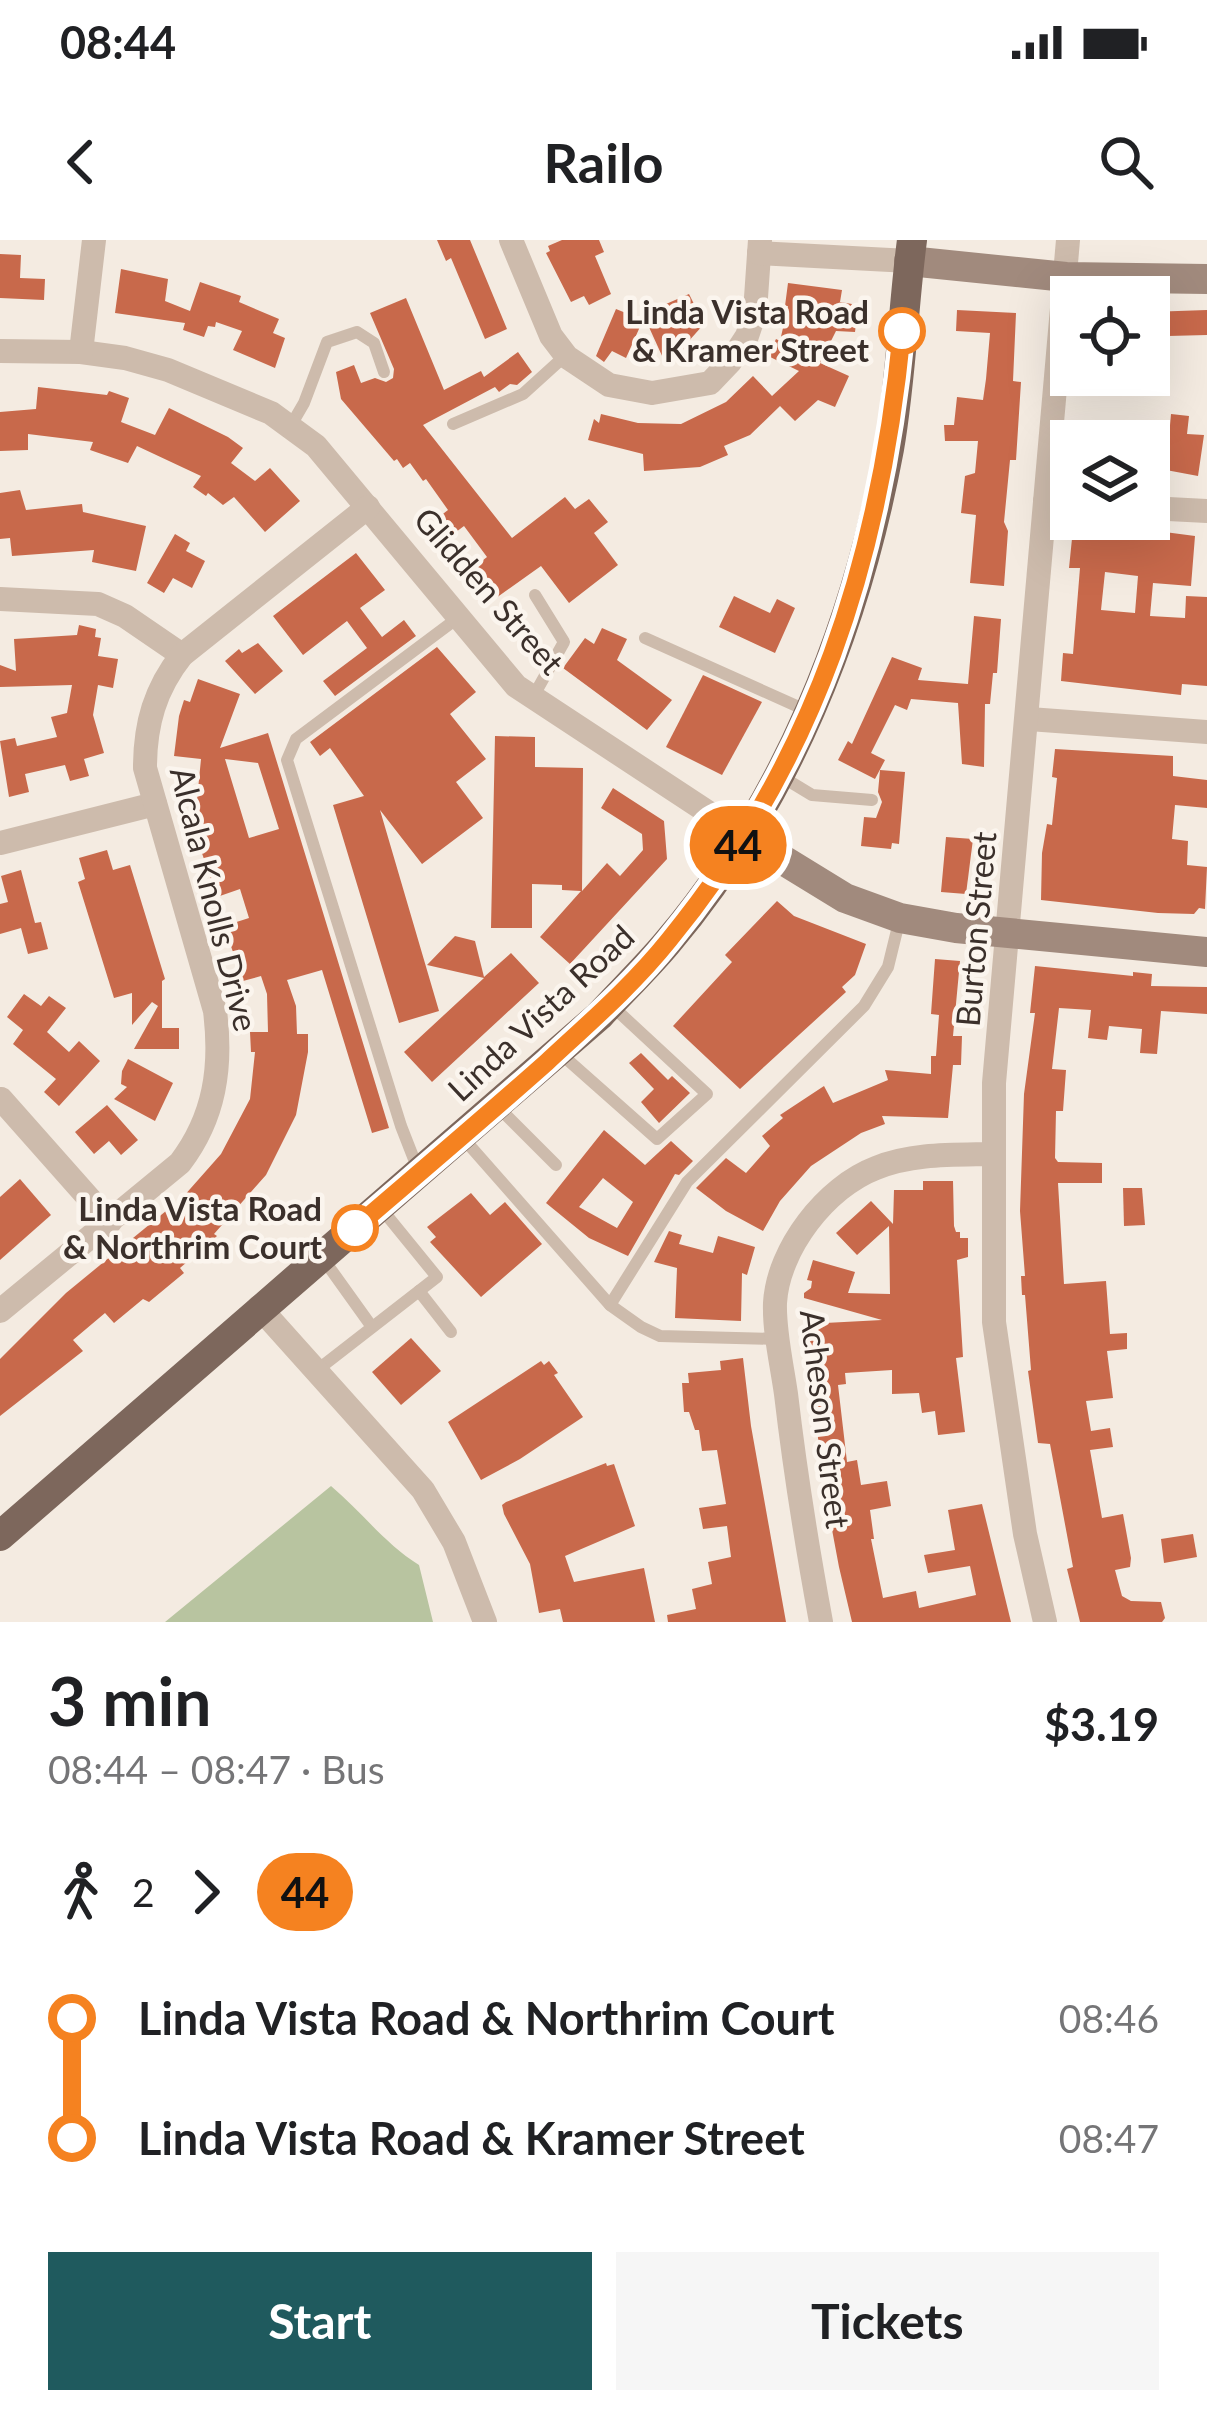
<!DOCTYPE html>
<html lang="en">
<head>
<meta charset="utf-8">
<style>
  body { margin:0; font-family:Lato,sans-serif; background:#f6f6f6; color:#202124; height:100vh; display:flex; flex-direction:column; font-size:45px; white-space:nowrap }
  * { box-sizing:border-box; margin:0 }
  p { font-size:39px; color:#757577 }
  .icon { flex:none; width:66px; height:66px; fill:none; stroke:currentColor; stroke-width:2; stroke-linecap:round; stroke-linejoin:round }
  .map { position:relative; height:1382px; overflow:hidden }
  .details { display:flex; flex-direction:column; background:#fff; flex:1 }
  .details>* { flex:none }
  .badge { padding:0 24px; border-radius:39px; font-size:42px; line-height:78px }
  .buttons { position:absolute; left:1050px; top:36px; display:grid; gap:24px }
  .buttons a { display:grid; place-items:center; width:120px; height:120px; border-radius:0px; background:#fff; box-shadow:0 12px 48px #0002; font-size:60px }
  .map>.badge { position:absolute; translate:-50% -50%; box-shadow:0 0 0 6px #fff }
  .legs { display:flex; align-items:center; gap:18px; height:132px; padding:0 48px; font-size:39px }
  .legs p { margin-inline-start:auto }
  .headline { display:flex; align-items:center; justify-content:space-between; height:204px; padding:0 48px }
  h1 { font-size:66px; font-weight:700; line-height:90px }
  .action { display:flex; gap:24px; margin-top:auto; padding:24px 48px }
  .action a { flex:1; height:138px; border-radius:0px; background:#1f5a5e; color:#fff; font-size:48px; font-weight:700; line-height:138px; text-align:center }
  .action a+a { background:#f6f6f6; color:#202124 }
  ul { padding:0 48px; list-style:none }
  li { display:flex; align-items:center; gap:42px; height:120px; font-size:45px }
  li i { display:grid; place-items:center; width:18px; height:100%; margin:0 15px; background:currentColor }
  li i::after { content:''; width:30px; height:30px; margin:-15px; border:9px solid; border-radius:50%; background:#fff }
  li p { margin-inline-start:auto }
  li:first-child i { background:linear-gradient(#0000 50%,currentColor 0) }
  li:last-child i { background:linear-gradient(currentColor 50%,#0000 0) }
  .status { display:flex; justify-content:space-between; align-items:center; height:84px; padding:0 60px; background:#fff; direction:ltr }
  .status svg { height:33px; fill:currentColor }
  header { display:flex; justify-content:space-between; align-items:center; height:156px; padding:0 48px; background:#fff; font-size:54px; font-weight:700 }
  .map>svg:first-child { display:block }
  .green { fill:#b8c4a0 }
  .building { fill:#c8694b; fill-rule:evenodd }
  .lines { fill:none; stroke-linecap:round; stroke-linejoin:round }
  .lane { stroke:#cdbbac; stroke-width:12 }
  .street { stroke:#cdbbac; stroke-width:24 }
  .secondary { stroke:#a18a7d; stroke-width:30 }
  .primary { stroke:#7d675c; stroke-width:30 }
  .line-1-casing { stroke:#fff; stroke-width:27 }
  .line-1 { stroke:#f58220; stroke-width:18 }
  .stop-1-dot { fill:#fff; stroke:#f58220; stroke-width:6 }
  .labels { text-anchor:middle; stroke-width:9; stroke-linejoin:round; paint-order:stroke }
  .stop-label { font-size:33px; font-weight:bold; fill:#3b302b; stroke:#fbf5ee; text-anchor:end }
  .street-label { font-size:33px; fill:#3b302b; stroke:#fbf5ee }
</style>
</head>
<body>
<div class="status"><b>08:44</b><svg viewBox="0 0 49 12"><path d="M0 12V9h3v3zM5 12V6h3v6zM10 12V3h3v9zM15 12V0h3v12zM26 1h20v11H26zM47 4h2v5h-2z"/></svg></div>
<header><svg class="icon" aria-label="back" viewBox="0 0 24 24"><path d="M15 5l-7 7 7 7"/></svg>Railo<svg class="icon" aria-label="search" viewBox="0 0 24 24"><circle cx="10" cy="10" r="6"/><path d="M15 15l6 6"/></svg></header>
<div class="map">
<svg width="1207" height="1382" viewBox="0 0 1207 1382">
  <rect width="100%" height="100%" fill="#f4ebe1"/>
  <path class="green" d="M 331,1246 C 362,1272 385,1304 419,1325 L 433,1382 L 165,1382 Z"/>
  <g class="building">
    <polygon points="437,0 470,0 507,89 485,99 451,18 446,21"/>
    <polygon points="562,0 599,0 604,12 595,16 611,54 589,65 584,56 571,62 546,13 550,11 548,6"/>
    <polygon points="0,14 21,15 20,38 45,39 44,60 0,58"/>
    <polygon points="121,29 168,39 165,61 190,71 200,42 241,56 239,62 279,79 273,93 285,98 275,128 233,110 242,91 216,82 215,87 208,86 204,97 183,90 185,83 115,73"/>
    <polygon points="788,43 842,50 840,62 852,64 850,75 857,76 855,92 836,91 820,123 849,136 835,167 818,160 795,181 780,166 750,195 724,206 728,215 700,227 644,231 643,214 588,200 594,179 599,183 601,174 638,183 681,184 726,162 753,136 772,156 799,131 768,116 776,99 780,101 788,66 785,66"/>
    <polygon points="689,54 704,84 687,103 688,106 663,118 643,74"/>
    <polygon points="406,58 444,150 481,131 484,137 518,112 532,132 517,145 510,144 499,152 495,147 423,185 512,298 565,257 575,269 589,259 608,282 594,293 618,325 569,363 541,326 496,358 473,328 487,317 464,286 448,298 435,280 448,270 426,239 423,241 410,223 403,228 397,219 394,221 341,159 336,132 354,125 361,143 375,138 386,142 393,138 394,129 370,73"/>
    <polygon points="616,69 643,80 626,118 612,111 604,122 596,116"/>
    <polygon points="957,70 1016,73 1013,141 1021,142 1016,220 1010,220 1004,282 1008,291 1004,346 970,343 976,275 961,273 965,236 975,233 978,201 945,201 944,185 954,185 957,157 983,160 986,139 990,93 956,91"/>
    <polygon points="1207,70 1207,95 1168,96 1168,117 1149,117 1149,72"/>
    <polygon points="38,147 107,155 109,151 129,158 121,182 155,195 169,168 228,197 243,208 231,223 255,241 270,228 300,261 265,292 234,257 223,265 208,253 206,256 193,247 201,236 137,206 128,223 90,210 93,202 28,194 28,210 0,211 0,172 36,169"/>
    <polygon points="1171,174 1189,176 1187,194 1204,195 1198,236 1166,230"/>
    <polygon points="20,250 26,270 82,264 83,272 146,286 136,331 92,322 94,310 12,316 10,298 0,299 0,253"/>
    <path d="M 1119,286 L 1195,296 L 1191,346 L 1153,343 L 1150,376 L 1185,378 L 1186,356 L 1207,357 L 1207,446 L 1182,444 L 1181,455 L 1061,441 L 1063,413 L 1073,414 L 1080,328 L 1069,328 L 1073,289 L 1118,293 ZM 1105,332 L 1138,336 L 1135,373 L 1101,370 Z"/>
    <polygon points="175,294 190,303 186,311 205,321 192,348 173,338 164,353 147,343"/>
    <polygon points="356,313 385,350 360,368 382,397 404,380 416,396 335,456 323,441 367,408 347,381 303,415 273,376"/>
    <polygon points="734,356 770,373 777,359 795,368 775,413 719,387"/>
    <polygon points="974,376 1001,379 997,433 993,433 990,464 985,464 984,527 962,524 958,463 911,459 907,470 895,465 871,513 885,520 875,539 838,520 848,501 852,504 892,417 922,428 918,440 968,444"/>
    <polygon points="79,385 96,389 95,397 101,398 98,416 118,419 113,448 98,445 93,475 104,513 84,519 89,536 70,541 65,525 25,534 29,552 9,557 0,501 15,498 17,506 57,497 51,477 67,473 72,445 0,447 0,425 16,431 14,399 77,395"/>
    <polygon points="602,388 627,399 617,420 672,460 647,490 563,428 585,398 594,404"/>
    <polygon points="258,403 283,431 255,454 225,421 239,409 242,413"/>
    <polygon points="437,407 476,452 450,474 486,519 456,542 483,578 422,624 380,570 439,771 399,783 333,565 364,556 330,508 320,516 310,502"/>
    <polygon points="703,435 762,462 722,535 666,507"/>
    <path d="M 198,439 L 240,454 L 220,508 L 268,493 L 389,888 L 372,893 L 322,730 L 287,740 L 296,766 L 297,794 L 308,794 L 308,812 L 296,875 L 266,935 L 214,994 L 217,996 L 180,1028 L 184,1033 L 149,1062 L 143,1059 L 114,1083 L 105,1073 L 73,1100 L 83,1111 L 0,1176 L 0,1119 L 66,1053 L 183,957 L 221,914 L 250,859 L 255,812 L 251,812 L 250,792 L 268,792 L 267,754 L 261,736 L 243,741 L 224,686 L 249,678 L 240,649 L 217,657 L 193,587 L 189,563 L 197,560 L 201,519 L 174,516 L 179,476 L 184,460 L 190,462 ZM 225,519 L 258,523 L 279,589 L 249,598 Z"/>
    <polygon points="495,496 535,497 535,527 583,528 582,651 607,623 620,636 643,610 642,594 601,568 613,548 664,581 667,619 570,724 540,697 581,651 562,650 562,645 532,644 532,688 491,688"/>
    <polygon points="1055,509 1173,516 1173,536 1207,540 1207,568 1175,565 1172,599 1188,601 1187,625 1207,627 1205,669 1199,668 1194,674 1158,673 1041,660 1042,613 1047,584 1052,585 1057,538 1052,537"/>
    <polygon points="880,530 905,532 899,604 892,603 891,609 861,606 864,577 876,578 882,562 878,552"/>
    <polygon points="946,597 973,599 966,654 941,652"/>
    <polygon points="107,610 113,630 130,625 165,739 162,741 162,788 179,788 179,809 134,809 158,766 152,762 132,785 132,753 114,758 78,642 85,639 79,618"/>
    <polygon points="21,630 35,683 41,682 48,709 28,714 21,688 0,694 0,664 8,662 1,636"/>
    <polygon points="777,661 794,676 866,704 855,735 842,747 846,752 740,849 673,786 732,722 725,715"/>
    <polygon points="455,696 475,701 484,737 511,713 539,743 432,842 404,812 484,738 427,725"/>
    <polygon points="935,719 960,721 953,796 962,796 961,825 953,825 948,878 882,876 885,884 861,893 811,926 780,961 763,991 726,971 696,948 726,918 746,933 770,906 762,896 783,878 780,875 824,846 833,863 888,840 885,830 931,834 931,816 936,816 939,775 931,774"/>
    <polygon points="1035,726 1133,736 1133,732 1152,734 1151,746 1207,747 1207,774 1161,771 1157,814 1140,813 1142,789 1109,786 1107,800 1088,798 1091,770 1059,768 1052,829 1066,830 1063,871 1056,871 1055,918 1058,922 1102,923 1102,943 1058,943 1064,1044 1106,1041 1110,1094 1127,1093 1127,1109 1107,1111 1113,1158 1086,1161 1091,1191 1110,1188 1113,1207 1090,1210 1102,1278 1123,1274 1131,1318 1130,1327 1115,1330 1122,1356 1131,1361 1161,1362 1165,1378 1162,1382 1080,1382 1067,1329 1073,1327 1050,1204 1038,1203 1028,1131 1031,1130 1025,1055 1022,1055 1021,1036 1025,1036 1020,971 1024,854 1035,773 1030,773"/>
    <polygon points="24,754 41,766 49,756 66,768 47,792 69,812 79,801 100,821 59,866 44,852 56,839 13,804 23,790 7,777"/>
    <polygon points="641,813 668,840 672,836 690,853 659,883 641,862 654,849 629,823"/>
    <polygon points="128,819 173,843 155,881 114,859 127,847 121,844 122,831"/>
    <polygon points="107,865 138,900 121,915 109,901 94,914 75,892"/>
    <path d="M 604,890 L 645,925 L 671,901 L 693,921 L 679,935 L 675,934 L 628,1016 L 589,998 L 546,963 ZM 603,938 L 633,962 L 617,988 L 579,967 Z"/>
    <polygon points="20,939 51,975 0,1020 0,957"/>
    <polygon points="923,941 953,941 954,986 956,992 960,992 960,998 968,998 968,1017 957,1020 963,1117 956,1118 965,1192 938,1195 935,1171 922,1173 919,1153 892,1154 892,1130 845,1133 846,1144 838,1145 847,1222 857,1220 861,1245 887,1241 891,1266 870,1270 874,1299 871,1299 883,1358 916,1351 919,1368 976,1355 970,1326 928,1333 924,1315 955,1310 948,1270 982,1264 1011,1382 852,1382 839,1327 822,1236 806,1084 882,1080 804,1058 804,1053 811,1048 812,1041 807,1040 813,1020 855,1032 848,1053 890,1054 889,986 857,1015 836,993 871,961 893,984 894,950 923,950"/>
    <polygon points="1123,948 1142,948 1145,985 1124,986"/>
    <polygon points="471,953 490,975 505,962 542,1004 481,1057 430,1002 436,997 427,987"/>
    <polygon points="669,991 682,995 679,1004 713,1013 718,996 755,1007 747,1035 742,1033 741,1081 675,1078 677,1028 654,1022"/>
    <polygon points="411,1098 441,1131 401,1165 372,1132"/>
    <polygon points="743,1118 751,1186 786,1382 668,1382 667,1375 696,1369 692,1349 712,1344 708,1322 731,1317 727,1286 703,1289 699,1268 726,1264 717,1210 702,1211 699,1190 695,1190 689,1172 684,1172 682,1143 689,1143 688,1133 721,1130 720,1121"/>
    <polygon points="541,1121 544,1125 549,1121 558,1133 554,1135 583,1177 520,1219 481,1240 448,1182"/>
    <polygon points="606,1223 607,1226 614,1224 635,1286 565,1316 574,1342 644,1328 655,1382 563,1382 560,1369 539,1373 530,1324 504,1274 502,1265 506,1262"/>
    <polygon points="1193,1294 1197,1317 1164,1323 1161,1299"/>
  </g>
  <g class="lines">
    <g class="lane">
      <polyline points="453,184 523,154 566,115"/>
      <polyline points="290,187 304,163 327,102 357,92 374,103 384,132"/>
      <polyline points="645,398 810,472"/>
      <polyline points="533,457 564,402 535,355"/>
      <polyline points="779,535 812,555 872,560"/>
      <polyline points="561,814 657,899 707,854 611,765"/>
      <polyline points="498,867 556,925"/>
      <polyline points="463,898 610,1065 641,1087 660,1096 778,1099"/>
      <polyline points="419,932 401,886 287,520 296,499 459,377"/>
      <polyline points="324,1020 372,1087"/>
      <polyline points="419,1051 451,1092"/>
      <polyline points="610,1065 687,942 864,766 888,727 900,678"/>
      <polyline points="316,1131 437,1037 380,967"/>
    </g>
    <g class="street">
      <polyline points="511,0 551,96 567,117 609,145 652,153 710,143 730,122 747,96 755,72 760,0"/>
      <polyline points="759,13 909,21"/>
      <polyline points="0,111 81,112 125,118 168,130 271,173 316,206 516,446 744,596"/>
      <polyline points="81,112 94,0"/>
      <polyline points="1045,261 1071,262"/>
      <polyline points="1149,268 1207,271"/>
      <polyline points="0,359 98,364 125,376 182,415"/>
      <polyline points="1029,479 1207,492"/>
      <polyline points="0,603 155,564"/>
      <polyline points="1,859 110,982"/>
      <polyline points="259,1067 423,1250 454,1302 485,1382"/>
      <path d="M 0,1071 L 180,923 C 215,877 222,827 215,771 L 145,528 C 145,484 155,449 182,415 L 368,267"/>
      <path d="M 821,1382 C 807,1306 795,1231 786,1154 C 782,1125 774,1092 775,1063 C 778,1009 826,947 876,928 C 913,913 954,915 994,914"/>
      <polyline points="1045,1382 1025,1294 994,1082 994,843 1068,0"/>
    </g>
    <g class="secondary">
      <polyline points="909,21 1066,37 1207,39"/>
      <polyline points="744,596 845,658 900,678 956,688 1207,712"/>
    </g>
    <path class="primary" d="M 0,1296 L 599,776 C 621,752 646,728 667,703 C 786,563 856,387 889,209 C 901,140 903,69 912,0"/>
  </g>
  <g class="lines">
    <defs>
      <path id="line-1" d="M 355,988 C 419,933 484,878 547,822 C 589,783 633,745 669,700 C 816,521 880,319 902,91"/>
    </defs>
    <use href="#line-1" class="line-1-casing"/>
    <use href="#line-1" class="line-1"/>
  </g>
  <g class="stop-1-dot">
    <circle cx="902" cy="91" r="21"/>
    <circle cx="355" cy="988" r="21"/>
  </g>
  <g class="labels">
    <g class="stop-label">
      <text x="869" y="84">Linda Vista Road<tspan x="869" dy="38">&amp; Kramer Street</tspan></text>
      <text x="322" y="981">Linda Vista Road<tspan x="322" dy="38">&amp; Northrim Court</tspan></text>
    </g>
    <g class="street-label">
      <text transform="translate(489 351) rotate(49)" y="12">Glidden Street</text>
      <text transform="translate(214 659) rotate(76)" y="12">Alcala Knolls Drive</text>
      <text transform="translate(976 689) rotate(-85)" y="12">Burton Street</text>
      <text transform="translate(541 773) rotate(-43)" y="12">Linda Vista Road</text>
      <text transform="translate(825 1179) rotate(83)" y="12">Acheson Street</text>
    </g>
  </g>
</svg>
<div class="buttons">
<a><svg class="icon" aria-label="locate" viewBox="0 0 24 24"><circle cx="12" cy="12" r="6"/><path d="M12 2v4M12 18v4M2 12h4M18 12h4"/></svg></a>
<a><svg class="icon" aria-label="layers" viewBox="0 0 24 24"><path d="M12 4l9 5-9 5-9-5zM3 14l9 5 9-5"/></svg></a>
</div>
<b class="badge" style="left:738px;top:605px;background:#f58220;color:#111">44</b>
</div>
<section class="details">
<div class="headline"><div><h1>3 min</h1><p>08:44 – 08:47 · Bus</p></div><b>$3.19</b></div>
<div class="legs"><svg class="icon" aria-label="walk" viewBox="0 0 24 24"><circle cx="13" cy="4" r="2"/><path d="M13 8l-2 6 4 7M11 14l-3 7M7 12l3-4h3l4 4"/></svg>2<svg class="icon" aria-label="forward" viewBox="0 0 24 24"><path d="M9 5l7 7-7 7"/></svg><b class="badge" style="background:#f58220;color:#111">44</b></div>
<ul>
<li><i style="color:#f58220"></i><b>Linda Vista Road &amp; Northrim Court</b><p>08:46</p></li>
<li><i style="color:#f58220"></i><b>Linda Vista Road &amp; Kramer Street</b><p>08:47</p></li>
</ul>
<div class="action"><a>Start</a><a>Tickets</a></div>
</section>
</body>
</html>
